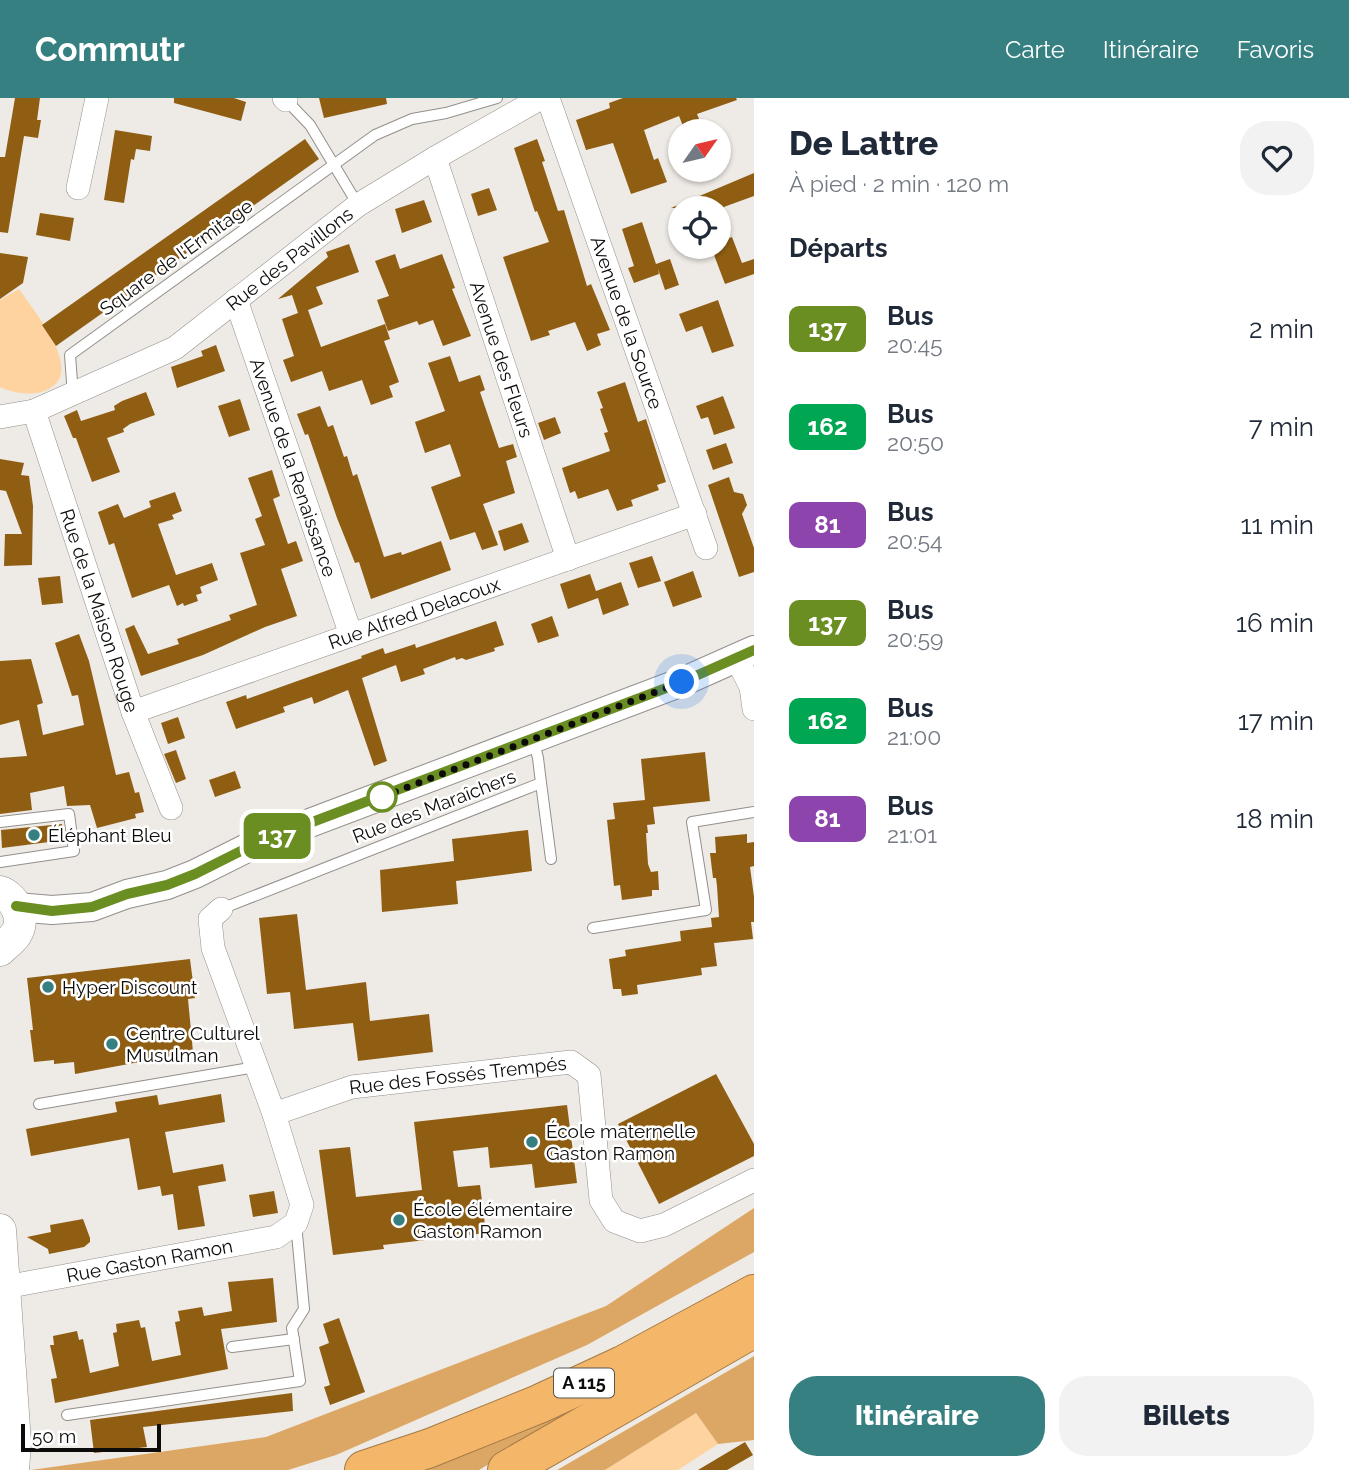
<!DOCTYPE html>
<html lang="fr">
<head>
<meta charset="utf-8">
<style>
  body { margin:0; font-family:Raleway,sans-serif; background:#f2f2f3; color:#1f2937; height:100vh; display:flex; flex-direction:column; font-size:26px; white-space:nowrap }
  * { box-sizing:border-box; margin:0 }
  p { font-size:23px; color:#747a83 }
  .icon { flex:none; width:38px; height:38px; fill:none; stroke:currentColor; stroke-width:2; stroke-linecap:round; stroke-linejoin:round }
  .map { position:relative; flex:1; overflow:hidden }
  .side { display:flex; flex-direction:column; background:#fff; width:595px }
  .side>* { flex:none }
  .badge { padding:0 14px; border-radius:10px; font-size:24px; line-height:46px }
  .needle { width:46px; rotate:56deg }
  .tools { position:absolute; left:668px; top:21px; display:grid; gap:14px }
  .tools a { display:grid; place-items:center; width:63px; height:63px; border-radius:50%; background:#fff; box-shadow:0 2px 5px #0004; font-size:35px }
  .scale { position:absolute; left:21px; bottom:18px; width:140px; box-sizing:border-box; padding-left:7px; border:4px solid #0d0c0a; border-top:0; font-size:19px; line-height:24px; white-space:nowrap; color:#0d0c0a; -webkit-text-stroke:5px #fff; paint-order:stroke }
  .you { position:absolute; width:35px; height:35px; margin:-18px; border:5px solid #fff; border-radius:50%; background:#1a73e8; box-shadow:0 0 0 10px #1a73e833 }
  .map>.badge { position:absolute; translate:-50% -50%; box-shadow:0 0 0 4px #fff }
  h2 { padding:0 35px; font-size:26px; line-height:63px }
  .round { display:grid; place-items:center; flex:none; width:74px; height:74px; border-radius:28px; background:#f2f2f3 }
  .overview { display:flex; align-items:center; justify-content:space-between; height:119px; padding:0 35px }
  h1 { font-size:33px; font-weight:800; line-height:52px }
  .button { display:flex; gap:14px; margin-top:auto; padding:14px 35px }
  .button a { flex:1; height:80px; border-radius:28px; background:#378082; color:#fff; font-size:28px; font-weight:800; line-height:80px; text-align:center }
  .button a+a { background:#f2f2f3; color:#1f2937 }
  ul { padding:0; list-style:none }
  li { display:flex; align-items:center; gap:21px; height:98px; padding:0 35px }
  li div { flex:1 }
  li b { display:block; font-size:26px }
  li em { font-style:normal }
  li .badge { min-width:77px; font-weight:700; text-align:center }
  header { display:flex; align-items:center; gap:42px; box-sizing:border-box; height:98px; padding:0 35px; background:#378082; color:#fff }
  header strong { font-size:33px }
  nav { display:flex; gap:38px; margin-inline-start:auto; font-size:24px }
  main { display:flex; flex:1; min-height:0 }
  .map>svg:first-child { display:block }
  .green { fill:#fed39f }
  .forest { fill:#dca764 }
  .building { fill:#8f5e13 }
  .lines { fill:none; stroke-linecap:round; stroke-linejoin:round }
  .service-casing { stroke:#938f8b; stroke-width:12 }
  .minor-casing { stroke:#938f8b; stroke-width:24 }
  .tertiary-casing { stroke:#938f8b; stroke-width:30 }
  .secondary-casing { stroke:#938f8b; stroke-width:33 }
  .motorway-casing { stroke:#a37a47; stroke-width:40 }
  .service { stroke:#fff; stroke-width:10 }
  .minor { stroke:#fff; stroke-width:23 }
  .tertiary { stroke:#fff; stroke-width:28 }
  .secondary { stroke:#fff; stroke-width:32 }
  .motorway { stroke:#f4b668; stroke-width:38 }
  .line-casing { stroke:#fff; stroke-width:16 }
  .line { stroke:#6b8e23; stroke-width:10 }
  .walk { stroke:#0d0c0a; stroke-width:7; stroke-dasharray:0 12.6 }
  .stop-dot { fill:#fff; stroke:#6b8e23; stroke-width:3.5 }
  .poi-dot { fill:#378082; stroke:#fff; stroke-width:2.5 }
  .labels { text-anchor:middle; stroke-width:5; stroke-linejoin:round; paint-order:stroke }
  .shield { fill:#fff; stroke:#565554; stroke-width:2 }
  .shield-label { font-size:18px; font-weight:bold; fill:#0d0c0a }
  .street-label { font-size:19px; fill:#0d0c0a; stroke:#fff }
  .poi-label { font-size:19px; fill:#0d0c0a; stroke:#fff; text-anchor:start }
</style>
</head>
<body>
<header>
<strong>Commutr</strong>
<nav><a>Carte</a><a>Itinéraire</a><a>Favoris</a></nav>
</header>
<main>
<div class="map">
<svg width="754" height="1372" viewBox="0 0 754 1372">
  <rect width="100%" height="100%" fill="#eeeae5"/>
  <g class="green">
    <path d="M 19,191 C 33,212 90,278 44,293 C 30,298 13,295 0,289 L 0,202 Z"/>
    <polygon points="696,1315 718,1346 678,1372 605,1372"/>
  </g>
  <g class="forest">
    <polygon points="754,1110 754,1154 587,1247 336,1357 288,1372 31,1372 266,1339 606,1208"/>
    <polygon points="754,1258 754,1342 718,1346 696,1315 605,1372 557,1372"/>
    <polygon points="581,1310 479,1372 414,1372 434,1365"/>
  </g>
  <g class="building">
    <polygon points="15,0 40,0 37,22 41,22 38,40 24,38 8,135 0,134 0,59 5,59"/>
    <polygon points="174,0 234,0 246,4 241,23 174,5"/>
    <polygon points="319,0 386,0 387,6 324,20"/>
    <polygon points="623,0 736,0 737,2 697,16 704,33 685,33 679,18 644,32 654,62 658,60 667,84 631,96 613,45 586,52 576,22 610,10 609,5"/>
    <polygon points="115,32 152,38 150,53 136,51 134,62 131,61 124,105 104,102"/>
    <polygon points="305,41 319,61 56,248 42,227"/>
    <polygon points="537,41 545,63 542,64 558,113 564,112 587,188 591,186 610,232 597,236 601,247 587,253 575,224 548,233 550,237 531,243 503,159 549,144 537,113 535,114 514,50"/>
    <polygon points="754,75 754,98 721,110 671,110"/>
    <polygon points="489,90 497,112 478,118 471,96"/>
    <polygon points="424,102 432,124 402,135 395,111"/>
    <polygon points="40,115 74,120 70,143 36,137"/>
    <polygon points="642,124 656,166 670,161 679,187 665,192 658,171 659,176 634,185 628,170 634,168 622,131"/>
    <polygon points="732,139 742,165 754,161 754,176 725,186 711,149 719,149 719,144"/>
    <polygon points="349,146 359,174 316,189 323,206 308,212 321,249 385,226 390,241 384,243 399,284 389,288 393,299 371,307 362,282 329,293 322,273 291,284 283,262 294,258 282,221 298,215 292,197 278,201 328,159 326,154"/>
    <polygon points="0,155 28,159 23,185 0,201"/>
    <polygon points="395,156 400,171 442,156 455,190 452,191 471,238 443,248 433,222 419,227 417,223 388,233 377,202 389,198 375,163"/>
    <polygon points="718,202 734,248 712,255 702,228 686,234 679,216"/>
    <polygon points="216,247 225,273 177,290 171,269 203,258 201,253"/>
    <polygon points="450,258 459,284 480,277 485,292 480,294 499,350 513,346 517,359 506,363 515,395 483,406 498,447 482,452 475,434 450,442 431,389 461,378 450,346 425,355 415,324 445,313 428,265"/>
    <polygon points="625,284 638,324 646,321 666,384 657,387 659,392 631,402 633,408 617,413 608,391 578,401 575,393 570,395 562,370 610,353 604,335 608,334 600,311 603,310 597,294"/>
    <polygon points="146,294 155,317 130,326 123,331 124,334 107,340 120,374 92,384 76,340 73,340 64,318 77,312 81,323 115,312 114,308 122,303"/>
    <polygon points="723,298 735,330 714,337 708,319 701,321 696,308"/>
    <polygon points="240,301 250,332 229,339 218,308"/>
    <polygon points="320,308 328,329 333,327 344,359 347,358 353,378 357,376 384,459 401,454 402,457 441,443 451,472 371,501 359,464 355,465 337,420 308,336 305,337 297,316"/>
    <polygon points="555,319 561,335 544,342 538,325"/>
    <polygon points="726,345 733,365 713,372 706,352"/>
    <polygon points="0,361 24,365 21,377 29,378 33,408 32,467 4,468 5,436 22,436 6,393 0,392"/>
    <polygon points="272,372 280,398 273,401 288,446 296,443 303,463 281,471 297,518 265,529 203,557 141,578 125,531 134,527 148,556 179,546 177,541 231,522 229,517 257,507 240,455 265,447 255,421 262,418 248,380"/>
    <polygon points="729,379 734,394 743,396 747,407 742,416 754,450 754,474 739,479 708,387"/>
    <polygon points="175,394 182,413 172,417 174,421 158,426 176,477 212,465 218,482 200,489 202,495 196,497 198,503 184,508 183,505 177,508 169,487 132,500 114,445 109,447 98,414 118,406 124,420 151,409 149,403"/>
    <polygon points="522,425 529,444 504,453 498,433"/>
    <polygon points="652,458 661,483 638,490 629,465"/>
    <polygon points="693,473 702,499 673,509 664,484"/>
    <polygon points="590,476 596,493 621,484 629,507 603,517 598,500 568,511 560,486"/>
    <polygon points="60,478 63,505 42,507 38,480"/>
    <polygon points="552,518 559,538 538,545 531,526"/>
    <polygon points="496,523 504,547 494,550 495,553 466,562 462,560 456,562 455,559 423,571 425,576 401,584 396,567 362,580 387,663 374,668 348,592 314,606 312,599 283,609 285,614 236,631 226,604 246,597 247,601 362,560 361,558 383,550 385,556 415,546 416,550"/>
    <polygon points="79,536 89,563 116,677 129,674 135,695 139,694 144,714 135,716 136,720 97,730 90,707 67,708 64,688 30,695 32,712 0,716 0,660 27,658 19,622 0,627 0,563 31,561 43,605 37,607 43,637 84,627 78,597 72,598 55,545"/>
    <polygon points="178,619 185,640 168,646 161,625"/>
    <polygon points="176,652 186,681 176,685 164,656"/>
    <polygon points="705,654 710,703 653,709 655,726 647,727 648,735 646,735 648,766 651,774 658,773 659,792 652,792 652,798 622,802 620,787 614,788 607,722 615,721 613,705 645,702 641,661"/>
    <polygon points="235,673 241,690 215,699 209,682"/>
    <polygon points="62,726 65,742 2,750 1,732"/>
    <polygon points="528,732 532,773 456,783 458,806 382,814 380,772 454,763 452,741"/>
    <polygon points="747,736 747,745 754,744 754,768 750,769 754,799 754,824 751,824 753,841 714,845 717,868 701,870 702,877 637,887 638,896 622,898 621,891 613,891 609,861 626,858 625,852 681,843 680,833 712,829 711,820 719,819 717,788 716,780 713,780 710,755 716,755 715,739"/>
    <polygon points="297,816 306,892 366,884 370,923 429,916 433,954 358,963 353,925 294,931 290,894 267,896 259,820"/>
    <polygon points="190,861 195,900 188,901 193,954 75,976 74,964 54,966 54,962 34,964 30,932 33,932 27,880"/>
    <polygon points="716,976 754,1046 754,1058 659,1106 618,1026"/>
    <polygon points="221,996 225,1024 165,1034 173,1075 223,1066 226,1083 198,1088 205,1128 178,1132 173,1096 162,1098 160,1088 138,1092 129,1040 31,1058 26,1031 117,1014 115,1004 157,997 159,1007"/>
    <polygon points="567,1007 577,1085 535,1090 532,1066 490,1070 488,1049 453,1053 458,1089 480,1087 486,1135 383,1147 384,1151 333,1157 319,1052 350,1049 356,1099 422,1092 414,1024"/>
    <polygon points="274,1093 278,1115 253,1119 249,1097"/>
    <polygon points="83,1121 90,1140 90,1144 84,1149 49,1156 48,1151 27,1139 51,1134 50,1127"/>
    <polygon points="273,1180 277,1224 221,1231 228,1271 55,1305 51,1281 57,1280 50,1247 54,1247 53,1238 77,1233 79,1242 83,1241 90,1275 119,1268 113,1235 117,1234 116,1226 139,1222 141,1230 145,1229 152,1263 181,1257 175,1224 180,1223 178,1213 202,1209 204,1218 232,1213 228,1184"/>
    <polygon points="339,1220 365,1294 330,1307 324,1289 330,1287 319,1249 329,1245 323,1226"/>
    <polygon points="292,1295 293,1313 143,1329 147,1349 94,1355 90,1322"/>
    <polygon points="745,1344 753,1357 727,1372 698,1372"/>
  </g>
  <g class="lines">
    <defs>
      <g id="service">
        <polyline points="286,2 310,27 358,107"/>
        <polyline points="73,297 70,257 375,37 412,21 446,15 497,0"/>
        <polyline points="541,685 551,761"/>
        <polyline points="0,724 69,716 74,753 0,764"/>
        <polyline points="221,811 541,685 538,660 533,641"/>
        <polyline points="593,830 706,812 692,724 754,714"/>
        <polyline points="39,1006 256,969"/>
        <polyline points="232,1249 294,1241"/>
        <polyline points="67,1317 300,1283 292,1230 304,1211 296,1125"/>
      </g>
      <g id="minor">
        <polyline points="284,0 286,2"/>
        <path id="s1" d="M 548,0 L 706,450"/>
        <path id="s2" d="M 435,60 L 568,461"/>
        <polyline points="78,90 97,0"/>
        <path id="s3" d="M 236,202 L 351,537"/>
        <path id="s4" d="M 34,313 L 133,614 L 171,710"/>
        <path id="s5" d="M 0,319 L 34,313 L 175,250 L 358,107 L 435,60 L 541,0"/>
        <polyline points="737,561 751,589 754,611"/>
        <path id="s6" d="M 133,614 L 695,416"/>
        <path id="s7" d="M 274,1016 L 352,989 L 571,964 L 589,977 L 601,1102 L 614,1123 L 640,1133 L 664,1127 L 754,1082"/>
        <path id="s8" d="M 0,1190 L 276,1139 L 296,1125 L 302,1107 L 274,1016 L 213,850 L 210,821 L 221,811"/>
      </g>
      <polyline id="tertiary" points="16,809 52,812 92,809 127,796 167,787 195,776 257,745 682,584 754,552"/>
      <g id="secondary">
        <path d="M 0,794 C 15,799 26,821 16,836 C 12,842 5,847 0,852"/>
        <polyline points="0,1132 15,1344 13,1372"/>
      </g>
      <g id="motorway">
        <polyline points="364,1372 430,1350 539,1306 623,1267 754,1196"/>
        <polyline points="507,1372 754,1230"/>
      </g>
    </defs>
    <use href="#service" class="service-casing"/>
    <use href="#minor" class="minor-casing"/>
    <use href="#tertiary" class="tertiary-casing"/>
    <use href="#secondary" class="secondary-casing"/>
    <use href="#motorway" class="motorway-casing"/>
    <use href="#service" class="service"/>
    <use href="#minor" class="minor"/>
    <use href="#tertiary" class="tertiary"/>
    <use href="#secondary" class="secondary"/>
    <use href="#motorway" class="motorway"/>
  </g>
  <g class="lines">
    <defs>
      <polyline id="line" points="16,808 52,813 92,809 127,796 167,787 195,776 257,745 682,584 754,552"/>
    </defs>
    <use href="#line" class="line-casing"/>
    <use href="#line" class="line"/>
    <polyline class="walk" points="382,699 371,703 682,584"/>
  </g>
  <circle class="stop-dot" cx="382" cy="699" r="14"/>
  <g class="poi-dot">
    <circle cx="34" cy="737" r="7"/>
    <circle cx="48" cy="889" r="7"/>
    <circle cx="112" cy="946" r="7"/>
    <circle cx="532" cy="1044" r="7"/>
    <circle cx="399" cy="1122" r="7"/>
  </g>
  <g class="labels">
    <rect class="shield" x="554" y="1270.5" width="60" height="29" rx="5"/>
    <g class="shield-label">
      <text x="584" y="1291">A 115</text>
    </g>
    <g class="street-label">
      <text transform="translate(176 159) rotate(-36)" y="7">Square de l'Ermitage</text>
      <text dy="7" stroke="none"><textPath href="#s5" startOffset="334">Rue des Pavillons</textPath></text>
      <text dy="7" stroke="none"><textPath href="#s1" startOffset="238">Avenue de la Source</textPath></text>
      <text dy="7" stroke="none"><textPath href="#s2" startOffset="212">Avenue des Fleurs</textPath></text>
      <text dy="7" stroke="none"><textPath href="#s3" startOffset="177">Avenue de la Renaissance</textPath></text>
      <text dy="7" stroke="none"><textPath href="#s4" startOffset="210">Rue de la Maison Rouge</textPath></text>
      <text dy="7" stroke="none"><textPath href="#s6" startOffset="298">Rue Alfred Delacoux</textPath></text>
      <text transform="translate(434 708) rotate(-21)" y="7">Rue des Maraîchers</text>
      <text dy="7" stroke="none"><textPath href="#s7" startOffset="189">Rue des Fossés Trempés</textPath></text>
      <text dy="7" stroke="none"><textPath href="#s8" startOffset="152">Rue Gaston Ramon</textPath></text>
    </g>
    <g class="poi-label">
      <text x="48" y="744">Éléphant Bleu</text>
      <text x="62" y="896">Hyper Discount</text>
      <text x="126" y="942">Centre Culturel<tspan x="126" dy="22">Musulman</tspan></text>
      <text x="546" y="1040">École maternelle<tspan x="546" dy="22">Gaston Ramon</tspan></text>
      <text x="413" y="1118">École élémentaire<tspan x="413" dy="22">Gaston Ramon</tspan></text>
    </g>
  </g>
</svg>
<div class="tools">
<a><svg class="needle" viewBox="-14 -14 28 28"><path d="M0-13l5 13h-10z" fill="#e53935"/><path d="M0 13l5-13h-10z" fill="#747a83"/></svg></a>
<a><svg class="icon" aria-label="locate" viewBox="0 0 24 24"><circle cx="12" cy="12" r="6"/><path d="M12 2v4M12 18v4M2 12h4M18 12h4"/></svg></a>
</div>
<div class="scale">50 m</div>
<div class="you" style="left:682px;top:584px"></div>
<b class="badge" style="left:277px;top:738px;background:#6b8e23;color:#fff">137</b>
</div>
<section class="side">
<div class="overview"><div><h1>De Lattre</h1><p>À pied · 2 min · 120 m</p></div><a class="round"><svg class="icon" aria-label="heart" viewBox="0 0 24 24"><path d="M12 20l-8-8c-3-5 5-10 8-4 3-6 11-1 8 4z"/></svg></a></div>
<h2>Départs</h2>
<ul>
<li><span class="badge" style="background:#6b8e23;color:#fff">137</span><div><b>Bus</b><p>20:45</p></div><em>2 min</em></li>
<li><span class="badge" style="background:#00a651;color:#fff">162</span><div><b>Bus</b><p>20:50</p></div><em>7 min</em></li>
<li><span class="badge" style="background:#8e44ad;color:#fff">81</span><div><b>Bus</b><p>20:54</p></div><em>11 min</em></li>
<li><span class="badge" style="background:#6b8e23;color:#fff">137</span><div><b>Bus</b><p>20:59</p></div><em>16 min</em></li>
<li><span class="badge" style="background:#00a651;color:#fff">162</span><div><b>Bus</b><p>21:00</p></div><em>17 min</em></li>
<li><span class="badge" style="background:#8e44ad;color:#fff">81</span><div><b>Bus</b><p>21:01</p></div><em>18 min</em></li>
</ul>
<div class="button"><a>Itinéraire</a><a>Billets</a></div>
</section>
</main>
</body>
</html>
